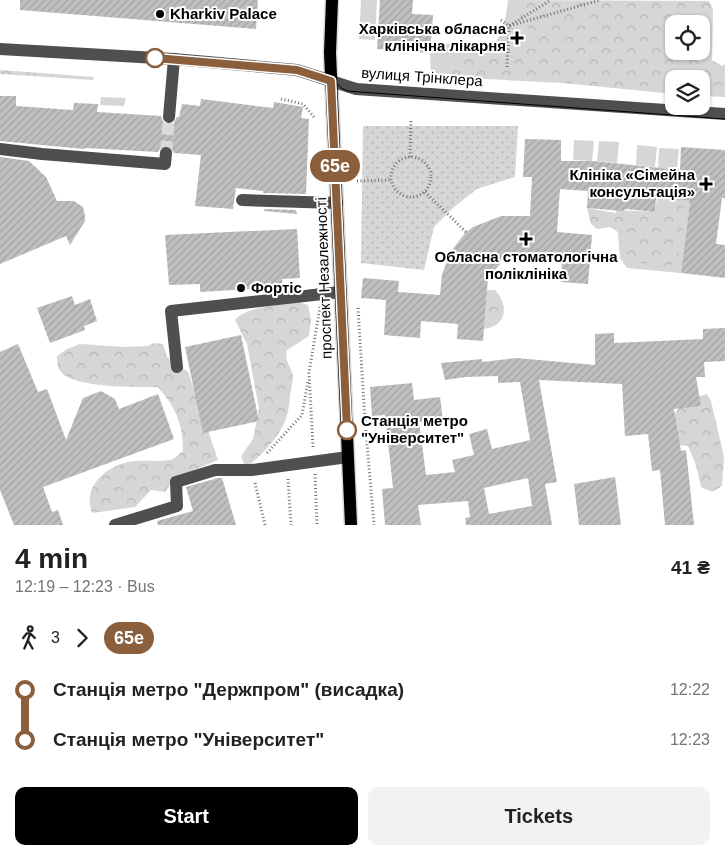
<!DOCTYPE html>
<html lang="en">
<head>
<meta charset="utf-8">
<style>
  body { margin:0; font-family:Arial,sans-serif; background:#f2f2f2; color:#222; height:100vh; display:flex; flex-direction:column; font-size:19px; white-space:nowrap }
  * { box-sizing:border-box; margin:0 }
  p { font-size:16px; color:#767676 }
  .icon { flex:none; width:28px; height:28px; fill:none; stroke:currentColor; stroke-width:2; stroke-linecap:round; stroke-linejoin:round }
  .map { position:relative; height:525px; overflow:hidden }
  .panel { display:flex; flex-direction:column; background:#fff; flex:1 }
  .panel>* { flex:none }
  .badge { padding:0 10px; border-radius:16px; font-size:18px; line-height:32px }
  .tools { position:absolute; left:665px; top:15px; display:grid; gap:10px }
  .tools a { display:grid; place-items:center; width:45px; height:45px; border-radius:10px; background:#fff; box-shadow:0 1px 4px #0004; font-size:25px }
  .map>.badge { position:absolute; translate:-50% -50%; box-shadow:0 0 0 2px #fff }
  .legs { display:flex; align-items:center; gap:8px; height:55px; padding:0 15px; font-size:16px }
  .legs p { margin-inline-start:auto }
  .headline { display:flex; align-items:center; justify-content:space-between; height:85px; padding:0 15px }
  h1 { font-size:28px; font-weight:800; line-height:38px }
  .cta { display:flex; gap:10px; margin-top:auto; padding:10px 15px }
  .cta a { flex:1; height:58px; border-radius:10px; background:#000; color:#fff; font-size:20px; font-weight:800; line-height:58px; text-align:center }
  .cta a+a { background:#f2f2f2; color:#222 }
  ul { padding:0 15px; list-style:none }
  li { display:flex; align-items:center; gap:18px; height:50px; font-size:19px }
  li i { display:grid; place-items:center; width:8px; height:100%; margin:0 6px; background:currentColor }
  li i::after { content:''; width:12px; height:12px; margin:-6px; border:4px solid; border-radius:50%; background:#fff }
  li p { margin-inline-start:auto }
  li:first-child i { background:linear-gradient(#0000 50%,currentColor 0) }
  li:last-child i { background:linear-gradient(currentColor 50%,#0000 0) }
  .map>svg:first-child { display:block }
  .grass { fill:#d6d6d6 }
  .forest { fill:url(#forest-crowns); fill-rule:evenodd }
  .park { fill:url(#park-dots) }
  .building { fill:url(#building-hatch); fill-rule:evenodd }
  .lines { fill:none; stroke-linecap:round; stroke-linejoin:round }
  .minor-tunnel { stroke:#d9d9d9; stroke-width:12; stroke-dasharray:12 6; stroke-linecap:butt }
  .major-casing { stroke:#dbdbdb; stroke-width:15 }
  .path { stroke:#717171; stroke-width:3; stroke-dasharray:1 2.5; stroke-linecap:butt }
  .minor { stroke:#4f4f4f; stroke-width:12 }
  .major { stroke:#000; stroke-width:12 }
  .tram { stroke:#000; stroke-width:1 }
  .line-1-casing { stroke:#fff; stroke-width:11 }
  .line-1 { stroke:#8b5e3c; stroke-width:8 }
  .poi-dot { fill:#000; stroke:#fff; stroke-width:2 }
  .stop-1-dot { fill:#fff; stroke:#8b5e3c; stroke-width:2.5 }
  .labels { text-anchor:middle; stroke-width:4; stroke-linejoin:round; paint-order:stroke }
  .poi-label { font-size:15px; font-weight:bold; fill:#000; stroke:#fff; text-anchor:start }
  .street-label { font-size:15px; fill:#000; stroke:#fff }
  .stop-label { font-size:15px; font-weight:bold; fill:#000; stroke:#fff; text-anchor:start }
</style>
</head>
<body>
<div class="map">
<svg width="725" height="525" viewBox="0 0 725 525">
  <defs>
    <pattern id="forest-crowns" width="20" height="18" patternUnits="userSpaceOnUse" patternTransform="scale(1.25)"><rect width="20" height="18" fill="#d6d6d6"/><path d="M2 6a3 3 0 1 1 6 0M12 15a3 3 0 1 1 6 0" fill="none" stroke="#b6b6b6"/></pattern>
    <pattern id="park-dots" width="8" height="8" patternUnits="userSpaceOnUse" patternTransform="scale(1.25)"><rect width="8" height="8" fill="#d6d6d6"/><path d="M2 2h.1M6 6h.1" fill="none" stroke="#b6b6b6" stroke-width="1.8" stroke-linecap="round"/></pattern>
    <pattern id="building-hatch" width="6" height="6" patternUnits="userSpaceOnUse" patternTransform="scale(1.25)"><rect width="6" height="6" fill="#bfbfbf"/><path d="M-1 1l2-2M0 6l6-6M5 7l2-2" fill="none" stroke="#a2a2a2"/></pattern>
  </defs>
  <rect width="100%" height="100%" fill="#fff"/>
  <g class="grass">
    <polygon points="361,0 377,0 375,40 359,39"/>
    <path d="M 508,0 L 518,0 L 557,36 L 546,58 L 447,77 L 431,77 L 430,53 L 445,44 L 464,42 L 490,48 C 503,36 506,18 508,0 Z"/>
    <polygon points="101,97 126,98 124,106 100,105"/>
    <polygon points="574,140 594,141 592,161 573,160"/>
    <polygon points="599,141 619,142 617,163 597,161"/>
    <polygon points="637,145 657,147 655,167 636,165"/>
    <polygon points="659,148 679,149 677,169 658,168"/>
    <polygon points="657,197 690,201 681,273 627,268 620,258 616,210 655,212"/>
  </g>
  <g class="forest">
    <path d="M 510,0 L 709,1 L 713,9 L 712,60 L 722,66 L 725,64 L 725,97 L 701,96 L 701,79 L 674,79 L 674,94 L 563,83 L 447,77 L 464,48 L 486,49 L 498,46 L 516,46 L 532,49 L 539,46 L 536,36 L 527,27 ZM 674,24 L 701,24 L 701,51 L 674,51 Z"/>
    <polygon points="0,70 94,77 93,80 0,74"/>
    <path d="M 670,202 L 684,207 C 686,224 679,242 678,259 L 670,267 C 656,265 632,265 625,250 C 623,245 623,239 621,234 L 610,227 L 597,229 L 591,224 L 587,208 L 633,216 L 645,214 L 658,217 L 661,204 Z"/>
    <path d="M 487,290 L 495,290 C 504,299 509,316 496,325 C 493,327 488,328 484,329 Z"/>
    <path d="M 298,302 L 308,305 L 311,320 L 309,336 L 287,350 C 284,361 291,366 293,376 C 293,382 291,389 290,395 C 289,429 271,445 248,467 L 244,464 L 241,456 L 253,439 L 259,409 L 247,344 L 235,320 C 247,306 281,305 298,302 Z"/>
    <path d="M 154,343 L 163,344 L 167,357 L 188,372 L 218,460 L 175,478 L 165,492 L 151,490 L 135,507 L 92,513 C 81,485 110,463 135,461 C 147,460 159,462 170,460 C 175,459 179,454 183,451 C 183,424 176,408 158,387 C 136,387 80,388 63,374 C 57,369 57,362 57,356 L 67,349 L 80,344 L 125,347 L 147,346 Z"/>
    <polygon points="707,394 711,401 724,457 722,486 712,492 701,487 696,465 688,446 657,443 683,401"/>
  </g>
  <polygon class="park" points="363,126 518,126 515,177 477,189 454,207 434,227 424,270 361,263"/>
  <g class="building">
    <polygon points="20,0 258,0 256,29 20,10"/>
    <polygon points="380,0 413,0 412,14 433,15 430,53 377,49"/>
    <polygon points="0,96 16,96 16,106 73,110 74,103 98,104 97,112 161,116 164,123 169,125 173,124 177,117 179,117 182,104 200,106 201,99 273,108 274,102 303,107 301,118 309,119 306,194 263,193 263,191 236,188 233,209 195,206 201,155 174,153 171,147 166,145 160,148 158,152 85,148 84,149 0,141"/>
    <polygon points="525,139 561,140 561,161 593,161 680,170 681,147 725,150 725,198 722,198 716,244 725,245 725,278 681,273 690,201 656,197 655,212 626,209 622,211 587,208 588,191 560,189 557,232 592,235 588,284 561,282 562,261 502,257 500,264 488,278 483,341 457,339 458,324 421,321 420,338 384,335 386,300 361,298 363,278 399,281 398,292 440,295 442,274 452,250 466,232 473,227 501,216 530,216 532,177 523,177"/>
    <polygon points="0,157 29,161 46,177 57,201 74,201 83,207 85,216 85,221 70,245 66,236 0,264"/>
    <polygon points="264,209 296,210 297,214 264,211"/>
    <polygon points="297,229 300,278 282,279 283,287 200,292 200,284 169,285 165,235"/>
    <polygon points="72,296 75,305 90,299 97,321 84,326 85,330 50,343 37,308"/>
    <path d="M 725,328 L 725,361 L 704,362 L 705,377 L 696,377 L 701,406 L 674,409 L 681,451 L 686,450 L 694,525 L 665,525 L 660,470 L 652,471 L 648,434 L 625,436 L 622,384 L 539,380 L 557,482 L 545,484 L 552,525 L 466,525 L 465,518 L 470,517 L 468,501 L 418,505 L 421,525 L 385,525 L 382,489 L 393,488 L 385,415 L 372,416 L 370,387 L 412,383 L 414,400 L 440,397 L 443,421 L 419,422 L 426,475 L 455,472 L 452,460 L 474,455 L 469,434 L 487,429 L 492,449 L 530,440 L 520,382 L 498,383 L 498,376 L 466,377 L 445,380 L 441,363 L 482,359 L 482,362 L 516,358 L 595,365 L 595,334 L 614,333 L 614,343 L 703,339 L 703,329 ZM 528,478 L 532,506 L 489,514 L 484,488 Z"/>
    <polygon points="241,335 259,421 203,433 185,347"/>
    <polygon points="18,344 38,392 47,389 66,440 83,398 101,391 115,399 119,409 158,394 174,439 43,487 52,512 58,510 63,525 14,525 0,490 0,352"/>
    <polygon points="615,477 621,525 579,525 574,484"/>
    <polygon points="218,478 222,478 236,525 158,525 157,521 193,511 186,487"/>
  </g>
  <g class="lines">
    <polyline class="minor-tunnel" points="166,153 169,117"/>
    <defs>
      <polyline id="major" points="332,0 330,53 351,525"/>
    </defs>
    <use href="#major" class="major-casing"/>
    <g class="path">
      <polyline points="501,20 509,26 551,0"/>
      <polyline points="507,67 509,26 600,0"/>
      <polyline points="281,99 303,104 314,117"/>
      <circle cx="411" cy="177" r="20"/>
      <polyline points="410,157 411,120"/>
      <polyline points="357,181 391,180"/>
      <polyline points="425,192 466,232"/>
      <polyline points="358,308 365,420 374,525"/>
      <polyline points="313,447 309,373 320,307"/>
      <polyline points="267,453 302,415 308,381"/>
      <polyline points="315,474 317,525"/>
      <polyline points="288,479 291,525"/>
      <polyline points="255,483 265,525"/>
    </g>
    <g class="minor">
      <polyline points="0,49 174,59 297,70 356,89 725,114"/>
      <polyline points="169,117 174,59"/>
      <polyline points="0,149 42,154 165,164 166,153"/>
      <polyline points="242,200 337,203"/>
      <polyline points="177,367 171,311 340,292"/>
      <polyline points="115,525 177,506 176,482 215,470 252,470 348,457"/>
    </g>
    <use href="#major" class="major"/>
    <path class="tram" d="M 328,0 C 327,26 317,78 347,91 L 725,119"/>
  </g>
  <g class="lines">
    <defs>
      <polyline id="line-1" points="155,58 297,70 331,81 347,430"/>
    </defs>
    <use href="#line-1" class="line-1-casing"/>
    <use href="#line-1" class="line-1"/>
  </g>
  <g class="poi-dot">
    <circle cx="160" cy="14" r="5"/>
    <path d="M514.5 30.5h5v5h5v5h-5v5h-5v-5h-5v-5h5z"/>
    <path d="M703.5 176.5h5v5h5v5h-5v5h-5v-5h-5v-5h5z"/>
    <path d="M523.5 231.5h5v5h5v5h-5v5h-5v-5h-5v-5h5z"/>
    <circle cx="241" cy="288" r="5"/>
  </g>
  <g class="stop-1-dot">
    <circle cx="155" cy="58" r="9"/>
    <circle cx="347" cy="430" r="9"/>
  </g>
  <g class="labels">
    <g class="poi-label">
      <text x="170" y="19">Kharkiv Palace</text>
      <text x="506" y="34" text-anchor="end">Харківська обласна<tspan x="506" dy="17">клінічна лікарня</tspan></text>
      <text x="695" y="180" text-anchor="end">Клініка «Сімейна<tspan x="695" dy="17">консультація»</tspan></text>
      <text x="526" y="262" text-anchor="middle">Обласна стоматологічна<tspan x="526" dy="17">поліклініка</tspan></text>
      <text x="251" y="293">Фортiс</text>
    </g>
    <g class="street-label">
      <text transform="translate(422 77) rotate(4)" y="5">вулиця Трінклера</text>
      <text transform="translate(324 278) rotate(-92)" y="5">проспект Незалежності</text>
    </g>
    <g class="stop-label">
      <text x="361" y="426">Станція метро<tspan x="361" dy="17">"Університет"</tspan></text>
    </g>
  </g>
</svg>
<div class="tools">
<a><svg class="icon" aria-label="locate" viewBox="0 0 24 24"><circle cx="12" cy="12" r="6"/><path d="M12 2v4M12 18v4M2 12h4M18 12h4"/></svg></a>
<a><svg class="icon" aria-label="layers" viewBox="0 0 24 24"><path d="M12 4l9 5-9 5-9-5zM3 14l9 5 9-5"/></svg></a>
</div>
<b class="badge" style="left:335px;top:166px;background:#8b5e3c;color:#fff">65е</b>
</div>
<section class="panel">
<div class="headline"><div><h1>4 min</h1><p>12:19 – 12:23 · Bus</p></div><b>41 ₴</b></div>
<div class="legs"><svg class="icon" aria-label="walk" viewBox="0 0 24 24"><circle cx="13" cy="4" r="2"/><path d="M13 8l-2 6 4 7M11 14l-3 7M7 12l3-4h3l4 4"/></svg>3<svg class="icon" aria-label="forward" viewBox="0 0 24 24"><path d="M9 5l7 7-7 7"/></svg><b class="badge" style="background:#8b5e3c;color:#fff">65е</b></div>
<ul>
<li><i style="color:#8b5e3c"></i><b>Станція метро &quot;Держпром&quot; (висадка)</b><p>12:22</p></li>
<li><i style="color:#8b5e3c"></i><b>Станція метро &quot;Університет&quot;</b><p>12:23</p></li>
</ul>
<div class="cta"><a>Start</a><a>Tickets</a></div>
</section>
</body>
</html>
